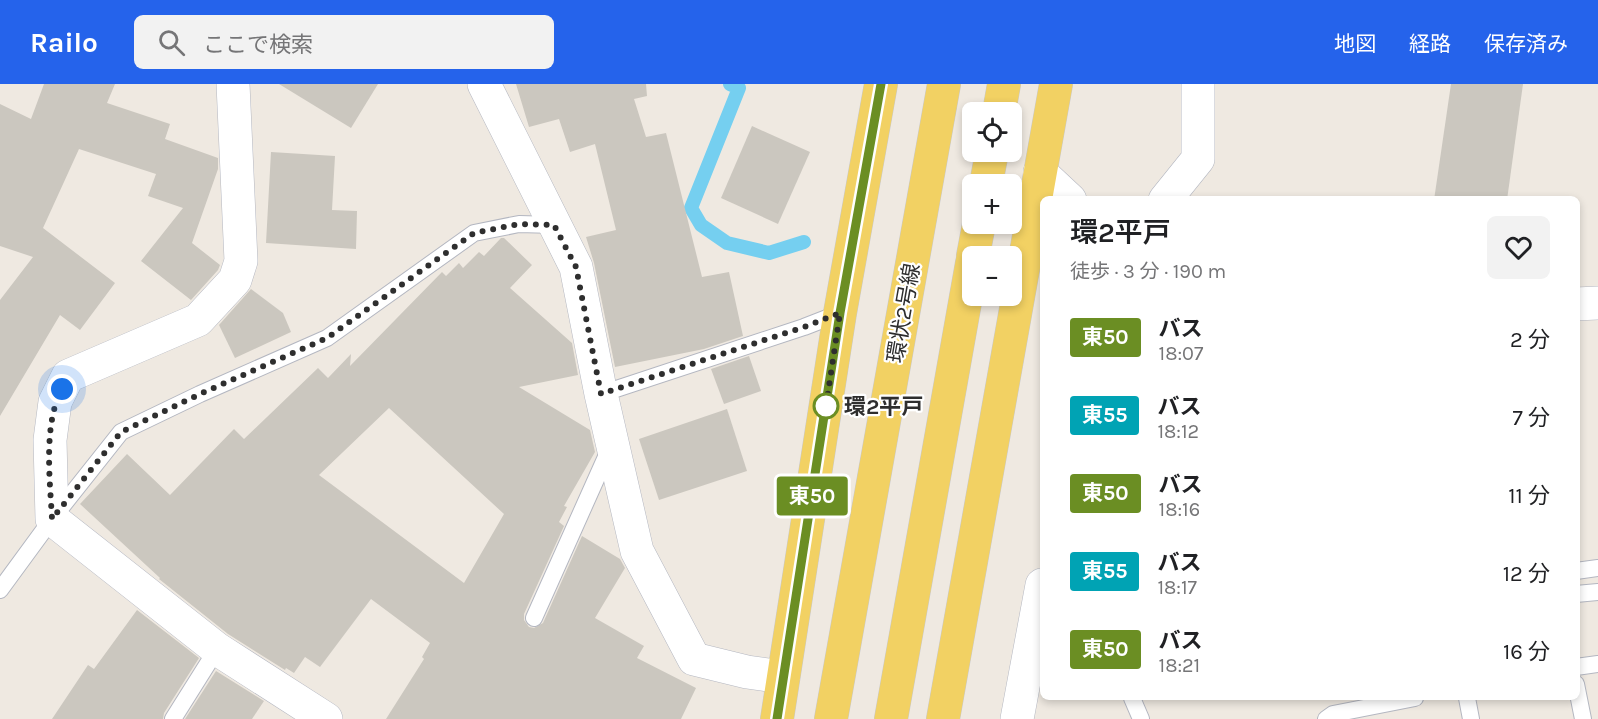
<!DOCTYPE html>
<html lang="ja">
<head>
<meta charset="utf-8">
<style>
  body { margin:0; font-family:Karla,"Noto Sans JP",sans-serif; background:#f2f2f2; color:#202124; height:100vh; display:flex; flex-direction:column; font-size:22px; white-space:nowrap }
  * { box-sizing:border-box; margin:0 }
  p { font-size:20px; color:#757577 }
  .icon { flex:none; width:33px; height:33px; fill:none; stroke:currentColor; stroke-width:2; stroke-linecap:round; stroke-linejoin:round }
  .map { position:relative; flex:1; overflow:hidden }
  .panel { position:absolute; left:1040px; top:112px; width:540px; height:504px; display:flex; flex-direction:column; background:#fff; border-radius:9px; box-shadow:0 3px 9px #0003 }
  .panel>* { flex:none }
  .badge { padding:0 12px; border-radius:4px; font-size:21px; line-height:39px }
  .controls { position:absolute; left:962px; top:18px; display:grid; gap:12px }
  .controls a { display:grid; place-items:center; width:60px; height:60px; border-radius:9px; background:#fff; box-shadow:0 3px 9px #0003; font-size:30px }
  .you { position:absolute; width:30px; height:30px; margin:-15px; border:4px solid #fff; border-radius:50%; background:#1a73e8; box-shadow:0 0 0 9px #1a73e833 }
  .map>.badge { position:absolute; translate:-50% -50%; box-shadow:0 0 0 3px #fff }
  .round { display:grid; place-items:center; flex:none; width:63px; height:63px; border-radius:9px; background:#f2f2f2 }
  .summary { display:flex; align-items:center; justify-content:space-between; height:102px; padding:0 30px }
  h1 { font-size:28px; font-weight:600; line-height:45px }
  ul { padding:0; list-style:none }
  li { display:flex; align-items:center; gap:18px; height:78px; padding:0 30px }
  li div { flex:1 }
  li b { display:block; font-size:22px }
  li em { font-style:normal }
  li .badge { min-width:66px; font-weight:700; text-align:center }
  header { display:flex; align-items:center; gap:36px; box-sizing:border-box; height:84px; padding:0 30px; background:#2563eb; color:#fff }
  header strong { font-size:28px }
  nav { display:flex; gap:33px; margin-inline-start:auto; font-size:21px }
  .search { width:420px; height:54px; background:#f2f2f2; display:flex; align-items:center; gap:15px; box-sizing:border-box; padding:0 21px; border-radius:9px; color:#757577; font-size:22px }
  .map>svg:first-child { display:block }
  .lines { fill:none; stroke-linecap:round; stroke-linejoin:round }
  .stream { stroke:#75cff0; stroke-width:14 }
  .building { fill:#cbc7bf; fill-rule:evenodd }
  .lane-casing { stroke:#b4b7c1; stroke-width:18 }
  .street-casing { stroke:#b4b7c1; stroke-width:34 }
  .primary-casing { stroke:#c9c9c9; stroke-width:34 }
  .lane { stroke:#fff; stroke-width:16 }
  .street { stroke:#fff; stroke-width:33 }
  .primary { stroke:#f2d163; stroke-width:33 }
  .line-casing { stroke:#fff; stroke-width:14 }
  .line { stroke:#6b8e23; stroke-width:9 }
  .walk { stroke:#2e2e2e; stroke-width:6; stroke-dasharray:0 10.8 }
  .stop-dot { fill:#fff; stroke:#6b8e23; stroke-width:3 }
  .labels { text-anchor:middle; stroke-width:4.5; stroke-linejoin:round; paint-order:stroke }
  .street-label { font-size:22px; fill:#2e2e2e; stroke:#fff }
  .stop-label { font-size:22px; font-weight:bold; fill:#2e2e2e; stroke:#fff; text-anchor:start }
</style>
</head>
<body>
<header>
<strong>Railo</strong>
<div class="search"><svg class="icon" aria-label="search" viewBox="0 0 24 24"><circle cx="10" cy="10" r="6"/><path d="M15 15l6 6"/></svg>ここで検索</div>
<nav><a>地図</a><a>経路</a><a>保存済み</a></nav>
</header>
<div class="map">
<svg width="1598" height="635" viewBox="0 0 1598 635">
  <rect width="100%" height="100%" fill="#efe9e1"/>
  <g class="lines">
    <polyline class="stream" points="730,0 739,4 691,124 701,141 727,159 769,169 804,158"/>
  </g>
  <g class="building">
    <polygon points="44,0 115,0 107,19 170,40 165,55 218,74 218,85 192,159 220,181 218,186 191,216 141,177 183,124 148,112 156,90 79,65 43,144 115,199 80,246 60,231 0,332 0,216 33,173 0,162 0,20 31,35"/>
    <polygon points="279,0 378,0 351,44"/>
    <polygon points="516,0 646,0 647,12 634,15 646,53 666,49 702,193 729,188 743,252 704,265 615,283 594,179 586,153 616,146 595,60 570,68 559,35 529,43"/>
    <polygon points="1451,0 1523,0 1507,116 1434,116"/>
    <polygon points="752,42 810,68 778,140 721,114"/>
    <polygon points="271,68 335,72 332,126 357,127 356,165 266,159"/>
    <path d="M 501,154 L 504,154 L 532,181 L 510,204 L 572,259 L 578,291 L 519,303 L 590,346 L 595,368 L 564,422 L 567,423 L 559,438 L 564,442 L 524,530 L 524,536 L 529,543 L 534,544 L 543,539 L 582,452 L 620,475 L 625,484 L 595,534 L 644,562 L 637,574 L 696,604 L 681,635 L 386,635 L 424,575 L 422,573 L 430,559 L 371,515 L 320,583 L 305,573 L 294,589 L 286,584 L 285,586 L 228,550 L 159,495 L 160,494 L 80,420 L 127,370 L 170,411 L 234,345 L 244,355 L 318,284 L 328,294 L 351,270 L 350,282 L 442,188 L 446,192 L 459,179 L 463,184 L 479,168 L 484,172 ZM 389,324 L 504,430 L 464,499 L 319,391 Z"/>
    <polygon points="251,205 283,229 291,248 235,274 219,241"/>
    <polygon points="749,272 761,307 724,320 711,285"/>
    <polygon points="727,325 747,387 659,416 639,355"/>
    <polygon points="137,526 199,574 164,629 163,635 52,635 88,581 94,585"/>
    <polygon points="216,587 264,617 252,635 185,635"/>
  </g>
  <g class="lines">
    <defs>
      <g id="lane">
        <polyline points="601,310 804,243 840,229"/>
        <polyline points="1576,487 1598,484"/>
        <polyline points="0,506 52,435 121,348 200,310 327,254 474,149 519,140 554,141"/>
        <polyline points="1576,510 1598,508"/>
        <polyline points="534,534 610,364"/>
        <polyline points="1576,583 1598,580"/>
        <polyline points="1576,600 1583,635"/>
        <polyline points="1132,614 1141,635"/>
        <polyline points="1467,614 1471,635"/>
        <polyline points="173,635 217,565"/>
        <polyline points="1326,635 1333,630 1415,614"/>
      </g>
      <g id="street">
        <polyline points="233,0 241,177 235,196 198,236 68,292 55,318 50,356 52,435 217,565 326,635"/>
        <polyline points="484,0 576,183 601,310 637,467 694,575 747,588 783,593"/>
        <polyline points="1040,88 1070,116"/>
        <polyline points="1165,116 1198,75 1198,0"/>
        <polyline points="1576,220 1598,219"/>
        <polyline points="1017,635 1042,501"/>
      </g>
      <g id="primary">
        <polyline points="999,28 1004,0"/>
        <polyline points="986,100 992,68"/>
        <polyline points="973,172 979,140"/>
        <polyline points="777,635 840,229 881,0"/>
        <polyline points="831,635 944,0"/>
        <polyline points="891,635 972,179"/>
        <polyline points="943,635 1056,0"/>
      </g>
    </defs>
    <use href="#lane" class="lane-casing"/>
    <use href="#street" class="street-casing"/>
    <use href="#primary" class="primary-casing"/>
    <use href="#lane" class="lane"/>
    <use href="#street" class="street"/>
    <use href="#primary" class="primary"/>
  </g>
  <g class="lines">
    <defs>
      <polyline id="line" points="777,635 840,229 881,0"/>
    </defs>
    <use href="#line" class="line-casing"/>
    <use href="#line" class="line"/>
    <path class="walk" d="M 62,305 C 43,340 50,396 52,435 L 121,348 L 200,310 L 327,254 L 474,149 L 519,140 L 554,141 L 576,183 L 601,310 L 804,243 L 840,229 L 826,322"/>
  </g>
  <circle class="stop-dot" cx="826" cy="322" r="12"/>
  <g class="labels">
    <g class="street-label">
      <text transform="translate(903 229) rotate(-80)" y="8">環状2号線</text>
    </g>
    <g class="stop-label">
      <text x="844" y="330">環2平戸</text>
    </g>
  </g>
</svg>
<div class="controls">
<a><svg class="icon" aria-label="locate" viewBox="0 0 24 24"><circle cx="12" cy="12" r="6"/><path d="M12 2v4M12 18v4M2 12h4M18 12h4"/></svg></a>
<a>+</a>
<a>−</a>
</div>
<div class="you" style="left:62px;top:305px"></div>
<b class="badge" style="left:812px;top:412px;background:#6b8e23;color:#fff">東50</b>
<section class="panel">
<div class="summary"><div><h1>環2平戸</h1><p>徒歩 · 3 分 · 190 m</p></div><a class="round"><svg class="icon" aria-label="heart" viewBox="0 0 24 24"><path d="M12 20l-8-8c-3-5 5-10 8-4 3-6 11-1 8 4z"/></svg></a></div>
<ul>
<li><span class="badge" style="background:#6b8e23;color:#fff">東50</span><div><b>バス</b><p>18:07</p></div><em>2 分</em></li>
<li><span class="badge" style="background:#00a3b4;color:#fff">東55</span><div><b>バス</b><p>18:12</p></div><em>7 分</em></li>
<li><span class="badge" style="background:#6b8e23;color:#fff">東50</span><div><b>バス</b><p>18:16</p></div><em>11 分</em></li>
<li><span class="badge" style="background:#00a3b4;color:#fff">東55</span><div><b>バス</b><p>18:17</p></div><em>12 分</em></li>
<li><span class="badge" style="background:#6b8e23;color:#fff">東50</span><div><b>バス</b><p>18:21</p></div><em>16 分</em></li>
</ul>
</section>
</div>
</body>
</html>
